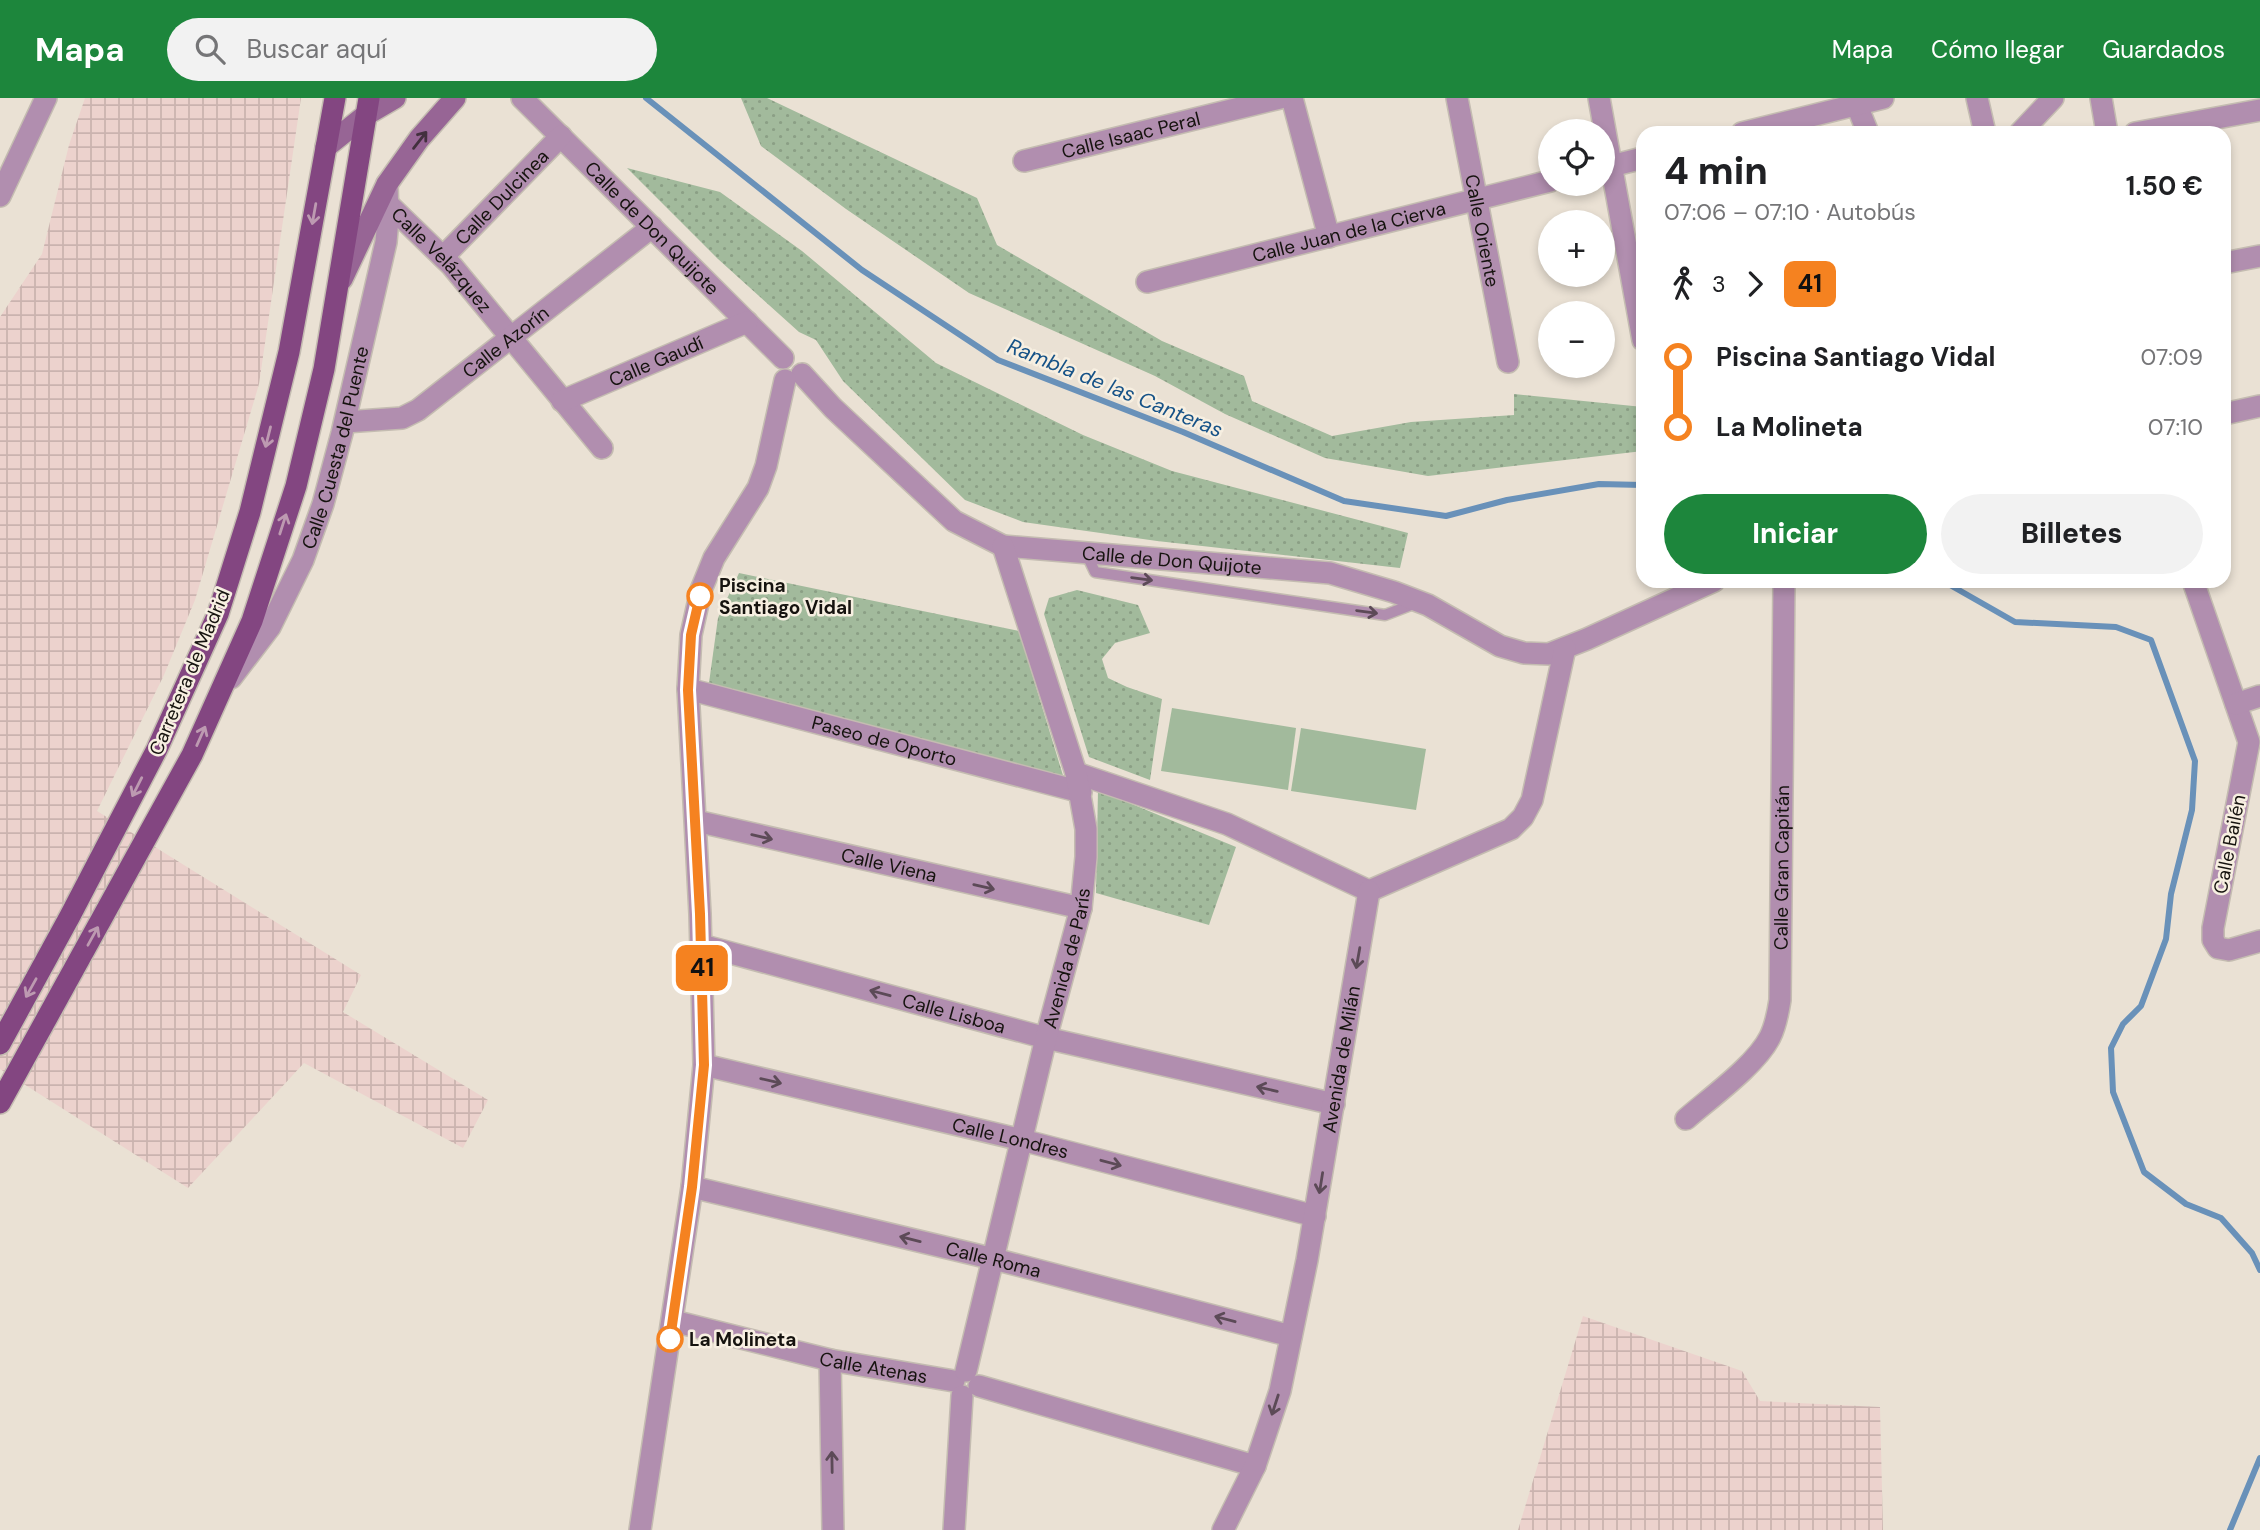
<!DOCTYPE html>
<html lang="es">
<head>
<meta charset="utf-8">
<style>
  body { margin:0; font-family:"DM Sans",sans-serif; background:#f2f2f2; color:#202124; height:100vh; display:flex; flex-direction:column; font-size:26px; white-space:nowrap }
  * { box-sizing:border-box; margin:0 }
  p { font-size:23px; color:#757577 }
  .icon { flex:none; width:38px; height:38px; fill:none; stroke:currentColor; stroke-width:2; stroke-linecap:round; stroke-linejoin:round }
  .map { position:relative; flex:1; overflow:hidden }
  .drawer { position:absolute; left:1636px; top:28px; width:595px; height:462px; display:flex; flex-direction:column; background:#fff; border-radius:21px; box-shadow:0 4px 10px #0003 }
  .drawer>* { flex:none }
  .badge { padding:0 14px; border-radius:10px; font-size:24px; line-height:46px }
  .controls { position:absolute; left:1538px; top:21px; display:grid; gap:14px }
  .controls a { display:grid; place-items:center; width:77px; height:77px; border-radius:50%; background:#fff; box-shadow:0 4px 10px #0003; font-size:35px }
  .map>.badge { position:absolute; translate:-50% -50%; box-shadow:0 0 0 4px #fff }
  .legs { display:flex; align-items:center; gap:10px; height:77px; padding:0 28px; font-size:23px }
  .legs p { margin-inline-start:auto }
  .headline { display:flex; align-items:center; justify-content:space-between; height:119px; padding:0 28px }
  h1 { font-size:38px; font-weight:800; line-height:52px }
  .button { display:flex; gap:14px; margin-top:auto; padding:14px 28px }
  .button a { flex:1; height:80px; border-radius:42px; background:#1d863c; color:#fff; font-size:28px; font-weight:800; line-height:80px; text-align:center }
  .button a+a { background:#f2f2f2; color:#202124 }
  ul { padding:0 28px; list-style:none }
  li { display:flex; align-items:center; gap:24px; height:70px; font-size:26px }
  li i { display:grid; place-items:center; width:10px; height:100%; margin:0 9px; background:currentColor }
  li i::after { content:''; width:18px; height:18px; margin:-9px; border:5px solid; border-radius:50%; background:#fff }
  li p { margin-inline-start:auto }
  li:first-child i { background:linear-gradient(#0000 50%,currentColor 0) }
  li:last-child i { background:linear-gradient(currentColor 50%,#0000 0) }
  header { display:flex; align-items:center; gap:42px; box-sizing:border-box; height:98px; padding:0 35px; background:#1d863c; color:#fff }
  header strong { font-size:33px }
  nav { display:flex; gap:38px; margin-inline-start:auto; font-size:24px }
  .search { width:490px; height:63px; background:#f2f2f2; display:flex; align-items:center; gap:18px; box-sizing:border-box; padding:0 24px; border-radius:38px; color:#757577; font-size:26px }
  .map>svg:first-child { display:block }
  .industrial { fill:url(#industrial-grid) }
  .grass { fill:#a2ba9c }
  .park { fill:url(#park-dots) }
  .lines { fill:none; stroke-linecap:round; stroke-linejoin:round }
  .stream { stroke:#6991b9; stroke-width:6 }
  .lane-casing { stroke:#c4bcb1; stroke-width:13 }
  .street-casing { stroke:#c4bcb1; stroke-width:24 }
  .secondary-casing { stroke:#c4bcb1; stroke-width:24 }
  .primary-casing { stroke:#c4bcb1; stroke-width:24 }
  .lane { stroke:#b18eaf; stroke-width:10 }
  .street { stroke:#b18eaf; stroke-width:21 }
  .secondary { stroke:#976595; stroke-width:21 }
  .primary { stroke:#834681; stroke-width:21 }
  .oneway { stroke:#43303e }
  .oneway2 { stroke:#bd9ab1 }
  .oneway3 { stroke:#5c4a57 }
  .line-1-casing { stroke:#fff; stroke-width:16 }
  .line-1 { stroke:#f58220; stroke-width:10 }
  .stop-1-dot { fill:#fff; stroke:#f58220; stroke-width:3.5 }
  .labels { text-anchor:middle; stroke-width:5; stroke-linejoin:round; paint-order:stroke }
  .street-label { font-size:19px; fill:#16130f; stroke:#f7efe1 }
  .stop-label { font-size:19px; font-weight:bold; fill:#16130f; stroke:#f7efe1; text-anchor:start }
  .water-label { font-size:21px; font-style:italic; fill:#165287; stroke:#f7efe1 }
</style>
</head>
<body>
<header>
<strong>Mapa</strong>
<div class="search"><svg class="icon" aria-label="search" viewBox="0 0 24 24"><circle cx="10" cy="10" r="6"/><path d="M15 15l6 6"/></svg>Buscar aquí</div>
<nav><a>Mapa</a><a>Cómo llegar</a><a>Guardados</a></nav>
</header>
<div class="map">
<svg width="2260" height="1432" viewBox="0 0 2260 1432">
  <defs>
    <pattern id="industrial-grid" width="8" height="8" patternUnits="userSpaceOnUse" patternTransform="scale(1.75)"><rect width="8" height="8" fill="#ecd2cd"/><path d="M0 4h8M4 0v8" fill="none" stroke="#cab3af"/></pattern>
    <pattern id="park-dots" width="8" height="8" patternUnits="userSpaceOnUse" patternTransform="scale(1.75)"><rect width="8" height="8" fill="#a2ba9c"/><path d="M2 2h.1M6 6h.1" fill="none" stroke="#8b9f85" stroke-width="1.8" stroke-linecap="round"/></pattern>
  </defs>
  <rect width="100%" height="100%" fill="#eae1d4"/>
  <g class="industrial">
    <polygon points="85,0 301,0 259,286 195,502 164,577 97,713 361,877 343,914 488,1002 463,1050 304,965 188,1090 0,971 0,219 42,156 69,47"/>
    <polygon points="1583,1218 1742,1273 1760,1303 1880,1309 1883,1432 1518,1432"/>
  </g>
  <g class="grass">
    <polygon points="1172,610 1296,630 1288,692 1161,673"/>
    <polygon points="1301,630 1426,651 1416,712 1291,693"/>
  </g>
  <g class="park">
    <polygon points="741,0 767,0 977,100 997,147 1162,243 1244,278 1252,303 1332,338 1411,324 1514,317 1514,296 1643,309 1643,353 1428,378 1325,360 1225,316 1155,278 969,195 846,111 761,48"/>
    <polygon points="627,70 720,94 802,153 936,265 1083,337 1172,373 1408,435 1400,470 1157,443 1023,424 965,402 843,283 816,242 799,234 718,161"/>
    <polygon points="739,475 1019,533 1065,684 708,592 718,520"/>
    <polygon points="1077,492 1138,507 1150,535 1115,545 1102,561 1108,580 1127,589 1162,601 1150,682 1089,659 1044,516 1049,500"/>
    <polygon points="1098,692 1236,749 1209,827 1096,795"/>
  </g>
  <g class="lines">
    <g class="stream">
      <polyline points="646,0 862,172 998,262 1183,334 1344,403 1446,418 1507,402 1599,386 1643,387"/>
      <polyline points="1943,483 2015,524 2116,529 2151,542 2195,663 2192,712 2171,796 2166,841 2141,908 2123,926 2111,950 2113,994 2144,1074 2186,1106 2221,1120 2252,1155 2260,1172"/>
      <polyline points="2230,1432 2260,1360"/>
    </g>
    <defs>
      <polyline id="lane" points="1086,455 1095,474 1385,517 1416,505"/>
      <g id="street">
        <path id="s1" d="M 522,0 L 783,260"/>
        <polyline points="1292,0 1329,139"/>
        <path id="s2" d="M 1457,0 L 1508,264"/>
        <polyline points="1599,0 1643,242"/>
        <polyline points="1854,0 1868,35"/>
        <polyline points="1977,0 1985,35"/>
        <polyline points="2101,0 2107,35"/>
        <polyline points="1742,35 1883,0"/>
        <polyline points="2020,35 2053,0"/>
        <polyline points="2135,35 2260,12"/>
        <path id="s3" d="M 1024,63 L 1280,0"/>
        <polyline points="1603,70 1643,60"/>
        <polyline points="0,98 46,0"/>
        <path id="s4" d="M 387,105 L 452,168 L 602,350"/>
        <path id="s5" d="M 443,159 L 561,38"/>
        <polyline points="2224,165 2260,158"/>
        <path id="s6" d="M 1147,184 L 1550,83"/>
        <path id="s7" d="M 802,276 L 833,310 L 954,423 L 1003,448 L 1330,475 L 1394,494 L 1428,507 L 1500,548 L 1524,555 L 1549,556 L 1587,541 L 1714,483"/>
        <path id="s8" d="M 562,303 L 747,224"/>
        <polyline points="2224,316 2260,308"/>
        <path id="s9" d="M 345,324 L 402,320 L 418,312 L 652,129"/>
        <polyline points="2193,483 2249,644 2213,830 2213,842 2218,850 2229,852 2260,843"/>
        <path id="s10" d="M 231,580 L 270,529 L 303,462 L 323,406 L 342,335 L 386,144 L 388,120 L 387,86"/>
        <path id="s11" d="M 688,591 L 1081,694"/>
        <polyline points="2236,606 2260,598"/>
        <polyline points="1076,675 1227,726 1369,793"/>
        <path id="s12" d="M 696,723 L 1081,810"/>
        <polyline points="1369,793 1511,731 1523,719 1532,702 1565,550"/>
        <path id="s13" d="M 701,847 L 1046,940 L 1334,1006"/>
        <path id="s14" d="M 704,967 L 1022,1042 L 1315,1118"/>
        <path id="s15" d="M 1686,1021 C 1710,1000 1756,967 1770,939 C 1776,927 1778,915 1780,902 L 1784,483"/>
        <path id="s16" d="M 692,1089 L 994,1161 L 1291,1238"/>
        <path id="s17" d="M 673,1223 L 830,1262 L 954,1283"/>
        <polyline points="830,1262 833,1432"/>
        <path id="s18" d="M 966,1273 L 1046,940 L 1081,810 L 1086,759 L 1086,731 L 1076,675 L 1003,448"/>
        <polyline points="979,1288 1255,1368"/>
        <polyline points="640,1432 692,1089 704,967 700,816 688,591 691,537 701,492 714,460 758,390 766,368 785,282"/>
        <polyline points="954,1432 962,1298"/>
        <path id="s19" d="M 1223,1432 L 1255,1368 L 1280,1293 L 1307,1162 L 1369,793"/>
      </g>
      <g id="secondary">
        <polyline points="326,49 366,17 395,0"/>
        <polyline points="342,181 387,86 419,41 455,0"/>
      </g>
      <g id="primary">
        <polyline points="0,946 70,818 157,651 218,516 250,414 289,254 335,0"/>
        <polyline points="0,1005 192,657 252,523 296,388 324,271 369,0"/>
      </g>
    </defs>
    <use href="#lane" class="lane-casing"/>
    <use href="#street" class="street-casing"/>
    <use href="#secondary" class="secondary-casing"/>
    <use href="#primary" class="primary-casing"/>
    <use href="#lane" class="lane"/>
    <use href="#street" class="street"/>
    <use href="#secondary" class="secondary"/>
    <use href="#primary" class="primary"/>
  </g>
  <defs><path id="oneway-shaft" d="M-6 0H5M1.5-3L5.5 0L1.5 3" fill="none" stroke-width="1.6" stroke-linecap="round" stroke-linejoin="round" transform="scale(1.75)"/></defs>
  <use class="oneway" href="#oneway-shaft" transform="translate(420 42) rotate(-52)"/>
  <g class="oneway2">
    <use href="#oneway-shaft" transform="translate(314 116) rotate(100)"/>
    <use href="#oneway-shaft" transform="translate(268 339) rotate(104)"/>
    <use href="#oneway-shaft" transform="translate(283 426) rotate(-72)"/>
    <use href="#oneway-shaft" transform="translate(201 638) rotate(-66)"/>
    <use href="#oneway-shaft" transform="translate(137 689) rotate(117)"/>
    <use href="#oneway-shaft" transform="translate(93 838) rotate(-61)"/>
    <use href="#oneway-shaft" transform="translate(31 890) rotate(119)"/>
  </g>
  <g class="oneway3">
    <use href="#oneway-shaft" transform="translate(1142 481) rotate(8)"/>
    <use href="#oneway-shaft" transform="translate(1367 514) rotate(8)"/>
    <use href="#oneway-shaft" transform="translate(762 739) rotate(13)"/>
    <use href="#oneway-shaft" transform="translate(984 789) rotate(13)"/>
    <use href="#oneway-shaft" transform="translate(1358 860) rotate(100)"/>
    <use href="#oneway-shaft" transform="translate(880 895) rotate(-165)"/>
    <use href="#oneway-shaft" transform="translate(771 983) rotate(13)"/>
    <use href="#oneway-shaft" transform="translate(1267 991) rotate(-167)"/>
    <use href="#oneway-shaft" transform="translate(1111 1065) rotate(15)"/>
    <use href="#oneway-shaft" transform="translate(1321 1085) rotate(99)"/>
    <use href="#oneway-shaft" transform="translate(910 1141) rotate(-166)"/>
    <use href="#oneway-shaft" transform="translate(1225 1221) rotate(-165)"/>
    <use href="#oneway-shaft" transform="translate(1275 1307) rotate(108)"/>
    <use href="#oneway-shaft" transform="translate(832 1364) rotate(-91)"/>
  </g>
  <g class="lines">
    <defs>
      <polyline id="line-1" points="670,1241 692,1089 704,967 700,816 688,592 691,537 700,498"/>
    </defs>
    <use href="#line-1" class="line-1-casing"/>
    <use href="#line-1" class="line-1"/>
  </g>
  <g class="stop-1-dot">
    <circle cx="700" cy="498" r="12"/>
    <circle cx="670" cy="1241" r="12"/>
  </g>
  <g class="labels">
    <g class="street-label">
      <text dy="7" stroke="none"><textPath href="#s3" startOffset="110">Calle Isaac Peral</textPath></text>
      <text dy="7" stroke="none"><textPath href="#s5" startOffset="84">Calle Dulcinea</textPath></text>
      <text dy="7" stroke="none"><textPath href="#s1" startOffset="184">Calle de Don Quijote</textPath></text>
      <text dy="7" stroke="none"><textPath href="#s2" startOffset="135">Calle Oriente</textPath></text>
      <text dy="7" stroke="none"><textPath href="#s6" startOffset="208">Calle Juan de la Cierva</textPath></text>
      <text dy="7" stroke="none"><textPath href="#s4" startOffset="79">Calle Velázquez</textPath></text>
      <text dy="7" stroke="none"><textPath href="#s9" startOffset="186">Calle Azorín</textPath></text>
      <text dy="7" stroke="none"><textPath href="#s8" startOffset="102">Calle Gaudí</textPath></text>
      <text dy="7" stroke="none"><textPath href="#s10" startOffset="256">Calle Cuesta del Puente</textPath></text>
      <text dy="7" stroke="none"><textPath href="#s7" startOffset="436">Calle de Don Quijote</textPath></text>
      <text transform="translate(189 574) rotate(-67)" y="7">Carretera de Madrid</text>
      <text dy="7" stroke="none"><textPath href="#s11" startOffset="203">Paseo de Oporto</textPath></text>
      <text transform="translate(2229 746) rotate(-79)" y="7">Calle Bailén</text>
      <text dy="7" stroke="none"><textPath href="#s12" startOffset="198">Calle Viena</textPath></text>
      <text dy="7" stroke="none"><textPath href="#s15" startOffset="289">Calle Gran Capitán</textPath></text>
      <text dy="7" stroke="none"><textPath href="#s18" startOffset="425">Avenida de París</textPath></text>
      <text dy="7" stroke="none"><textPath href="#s13" startOffset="262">Calle Lisboa</textPath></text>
      <text dy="7" stroke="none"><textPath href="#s19" startOffset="488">Avenida de Milán</textPath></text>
      <text dy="7" stroke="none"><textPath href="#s14" startOffset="315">Calle Londres</textPath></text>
      <text dy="7" stroke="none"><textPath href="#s16" startOffset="310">Calle Roma</textPath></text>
      <text dy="7" stroke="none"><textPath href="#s17" startOffset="206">Calle Atenas</textPath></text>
    </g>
    <g class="stop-label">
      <text x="719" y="494">Piscina<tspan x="719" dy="22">Santiago Vidal</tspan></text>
      <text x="689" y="1248">La Molineta</text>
    </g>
    <g class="water-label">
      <text transform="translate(1115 290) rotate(22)" y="7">Rambla de las Canteras</text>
    </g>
  </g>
</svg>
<div class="controls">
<a><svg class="icon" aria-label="locate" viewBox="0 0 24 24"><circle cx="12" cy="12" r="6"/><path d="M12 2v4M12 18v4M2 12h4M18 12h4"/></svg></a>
<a>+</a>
<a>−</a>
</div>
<b class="badge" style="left:702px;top:870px;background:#f58220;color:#111">41</b>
<section class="drawer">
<div class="headline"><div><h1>4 min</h1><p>07:06 – 07:10 · Autobús</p></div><b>1.50 €</b></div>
<div class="legs"><svg class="icon" aria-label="walk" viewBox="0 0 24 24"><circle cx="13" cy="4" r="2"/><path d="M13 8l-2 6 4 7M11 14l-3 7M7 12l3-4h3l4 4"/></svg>3<svg class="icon" aria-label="forward" viewBox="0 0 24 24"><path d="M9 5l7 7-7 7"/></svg><b class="badge" style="background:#f58220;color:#111">41</b></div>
<ul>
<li><i style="color:#f58220"></i><b>Piscina Santiago Vidal</b><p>07:09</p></li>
<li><i style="color:#f58220"></i><b>La Molineta</b><p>07:10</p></li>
</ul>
<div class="button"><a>Iniciar</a><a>Billetes</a></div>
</section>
</div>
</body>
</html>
